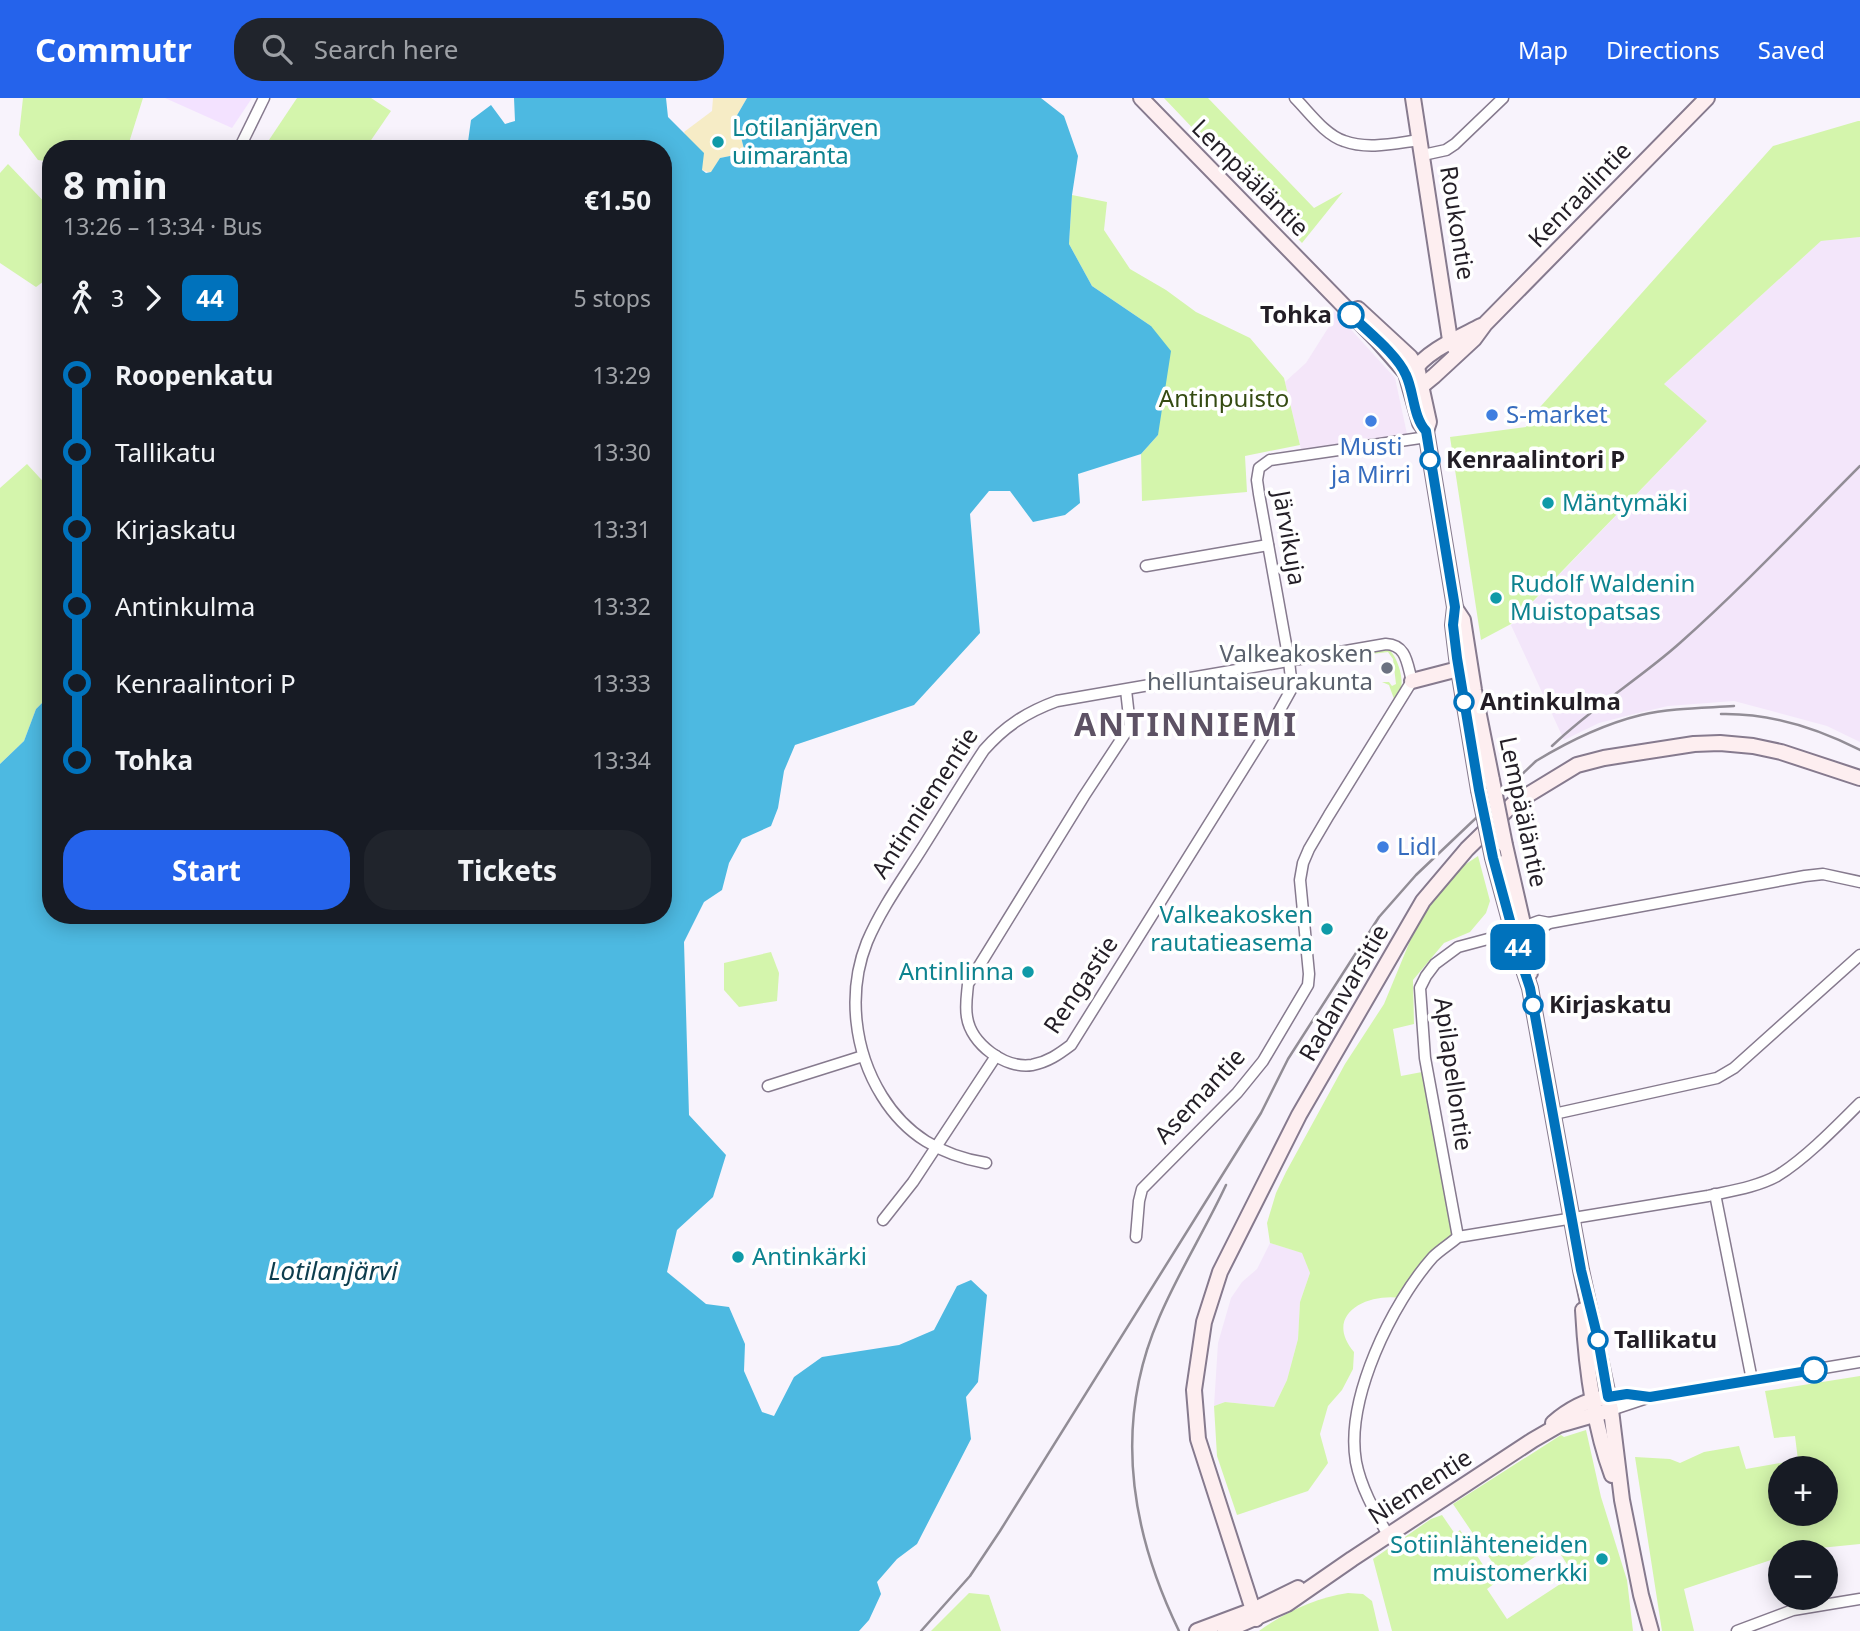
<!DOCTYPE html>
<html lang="en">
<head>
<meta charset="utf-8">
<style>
  body { margin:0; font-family:"Noto Sans",sans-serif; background:#20242c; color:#f1f3f6; height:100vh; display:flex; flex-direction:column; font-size:26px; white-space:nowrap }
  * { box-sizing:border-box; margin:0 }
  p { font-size:23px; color:#9ea1a6 }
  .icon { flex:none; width:38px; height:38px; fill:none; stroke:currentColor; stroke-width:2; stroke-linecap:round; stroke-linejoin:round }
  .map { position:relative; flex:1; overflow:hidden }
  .drawer { position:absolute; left:42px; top:42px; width:630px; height:784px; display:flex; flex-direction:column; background:#171b24; border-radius:28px; box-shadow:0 4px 18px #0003 }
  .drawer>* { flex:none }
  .badge { padding:0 14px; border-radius:10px; font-size:24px; line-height:46px }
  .controls { position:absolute; left:1768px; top:1358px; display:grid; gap:14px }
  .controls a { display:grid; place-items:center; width:70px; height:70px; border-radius:50%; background:#171b24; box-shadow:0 4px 18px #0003; font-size:35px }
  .map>.badge { position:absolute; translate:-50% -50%; box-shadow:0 0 0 4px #fff }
  .legs { display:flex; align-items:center; gap:10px; height:77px; padding:0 21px; font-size:23px }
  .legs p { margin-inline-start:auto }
  .headline { display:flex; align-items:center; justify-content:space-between; height:119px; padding:0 21px }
  h1 { font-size:38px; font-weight:700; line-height:52px }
  .cta { display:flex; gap:14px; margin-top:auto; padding:14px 21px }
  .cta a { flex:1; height:80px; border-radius:28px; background:#2563eb; color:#fff; font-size:28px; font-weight:700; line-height:80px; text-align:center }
  .cta a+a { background:#20242c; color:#f1f3f6 }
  ul { padding:0 21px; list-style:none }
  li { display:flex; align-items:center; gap:24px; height:77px; font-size:26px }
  li i { display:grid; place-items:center; width:10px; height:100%; margin:0 9px; background:currentColor }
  li i::after { content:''; width:18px; height:18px; margin:-9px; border:5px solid; border-radius:50%; background:#171b24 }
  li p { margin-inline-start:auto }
  li:first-child i { background:linear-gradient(#0000 50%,currentColor 0) }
  li:last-child i { background:linear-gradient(currentColor 50%,#0000 0) }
  header { display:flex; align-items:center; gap:42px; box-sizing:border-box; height:98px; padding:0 35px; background:#2563eb; color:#fff }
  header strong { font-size:33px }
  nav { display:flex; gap:38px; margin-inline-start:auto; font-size:24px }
  .search { width:490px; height:63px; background:#20242c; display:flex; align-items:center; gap:18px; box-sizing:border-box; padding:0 24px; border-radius:28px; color:#9ea1a6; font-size:26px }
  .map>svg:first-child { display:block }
  .commercial { fill:#f4e6f9 }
  .industrial { fill:#f3e6fa }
  .built { fill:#f3e2ff }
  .green { fill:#d4f5ac; fill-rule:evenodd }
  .sand { fill:#f6ecc6 }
  .water { fill:#4db9e1 }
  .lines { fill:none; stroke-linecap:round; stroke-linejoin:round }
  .street-casing { stroke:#867a8e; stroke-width:13 }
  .secondary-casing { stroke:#867a8e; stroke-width:18 }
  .street { stroke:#fff; stroke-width:10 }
  .secondary { stroke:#fdeef0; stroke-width:14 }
  .rail { stroke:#928d96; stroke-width:2.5 }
  .secondary-bridge-casing { stroke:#867a8e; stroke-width:18; stroke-linecap:butt }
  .secondary-bridge { stroke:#fdeef0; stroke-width:14 }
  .line-1-casing { stroke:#fff; stroke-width:16 }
  .line-1 { stroke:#0072bc; stroke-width:10 }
  .culture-dot { fill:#0f9aa8; stroke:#fff; stroke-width:2.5 }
  .stop-1-dot { fill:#fff; stroke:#0072bc; stroke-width:3.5 }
  .shop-dot { fill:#3f7fe0; stroke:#fff; stroke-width:2.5 }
  .worship-dot { fill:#6b7280; stroke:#fff; stroke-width:2.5 }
  .labels { text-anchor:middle; stroke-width:7; stroke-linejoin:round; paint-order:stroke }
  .culture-label { font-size:24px; fill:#0d838f; stroke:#fff; text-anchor:start }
  .street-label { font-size:24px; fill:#231e26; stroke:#fff }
  .stop-label { font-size:24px; font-weight:bold; fill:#231e26; stroke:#fff; text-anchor:start }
  .park-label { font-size:24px; fill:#354b12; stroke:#fff }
  .shop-label { font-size:24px; fill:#366cbe; stroke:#fff; text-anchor:start }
  .worship-label { font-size:24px; fill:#5b616d; stroke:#fff; text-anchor:end }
  .water-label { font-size:26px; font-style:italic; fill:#0d3d4e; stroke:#fff }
  .district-label { font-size:32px; font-weight:bold; letter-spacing:2px; fill:#5d5264; stroke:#fff }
</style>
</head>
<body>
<header>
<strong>Commutr</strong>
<div class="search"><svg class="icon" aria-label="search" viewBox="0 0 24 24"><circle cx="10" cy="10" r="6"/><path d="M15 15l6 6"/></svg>Search here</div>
<nav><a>Map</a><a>Directions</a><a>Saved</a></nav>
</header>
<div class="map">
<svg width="1860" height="1533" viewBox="0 0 1860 1533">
  <rect width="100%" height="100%" fill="#f8f3fc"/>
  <polygon class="commercial" points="1334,213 1395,280 1407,336 1301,351 1285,284 1306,265 1330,227"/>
  <g class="industrial">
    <polygon points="1860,139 1860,644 1827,628 1734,603 1668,608 1634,616 1599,625 1564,642 1511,527 1707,323 1664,286 1821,143"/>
    <polygon points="1270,1145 1303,1155 1310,1175 1300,1204 1298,1241 1287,1282 1274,1309 1225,1304 1214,1308 1218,1245 1231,1200 1242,1184 1257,1171"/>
  </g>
  <polygon class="built" points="165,0 252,0 232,30"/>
  <g class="green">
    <polygon points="23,0 143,0 127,51 51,51 51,64 38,62 19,37"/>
    <polygon points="297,0 371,0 391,13 365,51 263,51"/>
    <polygon points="1164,0 1208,0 1314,110 1343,94 1302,145"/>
    <polygon points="1858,23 1860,23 1860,139 1821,143 1664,286 1707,323 1511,526 1481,542 1450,339 1526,329 1541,308 1773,48"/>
    <polygon points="8,66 51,111 51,178 36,189 0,165 0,75"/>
    <polygon points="1072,97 1107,104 1104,132 1130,171 1166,192 1196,214 1250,240 1284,280 1300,347 1245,358 1247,394 1142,403 1141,356 1158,337 1151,228 1092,188 1069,146"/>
    <polygon points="27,366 51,392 51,596 36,611 24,643 0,666 0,390"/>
    <path d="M 1388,551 C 1397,557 1404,580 1401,591 C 1400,594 1396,599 1394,601 L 1389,587 L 1382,584 L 1389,584 L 1392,588 L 1396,586 L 1393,561 L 1388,554 L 1356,558 L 1356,556 Z"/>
    <path d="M 1478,758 L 1490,803 L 1486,815 L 1470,834 L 1444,845 L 1413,882 L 1414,926 L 1393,931 L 1401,978 L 1422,974 L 1453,1132 L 1452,1137 L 1401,1200 C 1366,1195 1323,1217 1354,1254 L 1353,1271 L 1342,1292 L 1328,1308 L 1320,1336 L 1328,1365 L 1308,1393 L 1237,1417 L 1217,1358 L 1214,1308 L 1225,1304 L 1274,1309 L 1287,1282 L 1298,1241 L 1300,1204 L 1310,1175 L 1302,1155 L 1270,1145 L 1267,1125 L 1276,1095 L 1286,1074 L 1345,966 L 1384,906 L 1410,843 L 1434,799 L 1454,774 Z"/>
    <polygon points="771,854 779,875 777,903 739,909 724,892 724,865"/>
    <path d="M 1860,1278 L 1860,1446 L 1780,1454 L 1780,1459 L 1684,1491 L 1694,1533 L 1662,1533 L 1635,1359 L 1670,1361 L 1680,1365 L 1704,1354 L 1739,1348 L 1746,1371 L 1798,1362 L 1795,1338 L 1774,1340 L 1765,1293 ZM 1780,1370 L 1825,1370 L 1825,1416 L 1780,1416 Z"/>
    <polygon points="1586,1332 1601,1399 1627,1482 1633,1533 1392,1533 1373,1461 1431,1421 1442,1417 1455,1436 1460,1432 1495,1485 1487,1491 1507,1521 1574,1477 1554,1446 1503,1480 1453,1406 1561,1337 1564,1339"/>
    <polygon points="969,1495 989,1497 1001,1533 931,1533"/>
    <path d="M 1348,1495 L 1363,1496 L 1372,1503 L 1379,1533 L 1259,1533 C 1284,1515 1317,1499 1348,1495 Z"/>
  </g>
  <polygon class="sand" points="713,0 747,0 736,19 745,55 720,60 711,75 702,72 684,34 712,13"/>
  <polygon class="water" points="514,0 666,0 668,19 704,55 702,72 706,75 711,74 720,60 745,55 736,19 747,0 1041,0 1064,18 1078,58 1072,97 1069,146 1092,188 1151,228 1171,253 1158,337 1141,356 1078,376 1080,405 1065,417 1033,424 1010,393 989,393 970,416 980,535 914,607 795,647 784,673 778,710 771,728 742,741 729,765 722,792 704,804 684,844 689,1017 726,1057 713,1099 677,1132 667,1174 706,1206 729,1209 745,1246 744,1273 762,1314 774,1318 794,1279 822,1259 899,1247 934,1232 957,1188 971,1182 987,1197 978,1284 966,1299 971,1341 917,1446 897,1461 877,1484 881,1496 869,1522 859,1533 0,1533 0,666 24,643 36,611 51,596 51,817 663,817 663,51 467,51 471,22 491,7 505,26 515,23"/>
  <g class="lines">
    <defs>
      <g id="street">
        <path d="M 1295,0 C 1309,14 1325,37 1344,43 C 1368,52 1396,45 1420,42"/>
        <polyline points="239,51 264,0"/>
        <polyline points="1423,57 1446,52 1455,46 1503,0"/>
        <polyline points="1146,468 1268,447"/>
        <path d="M 1126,592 L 1130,628 L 1084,698 L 968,886 C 967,897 965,908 967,919 C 971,946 1005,971 1032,967 C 1048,964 1059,956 1071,947 L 1277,617 L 1292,590 L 1289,563 L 1259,396 L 1257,382 L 1259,370 L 1270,362 L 1427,339"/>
        <polyline points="1520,830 1539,823 1549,825 1805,778 1823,776 1860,784"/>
        <polyline points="768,988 863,958"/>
        <polyline points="1554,1016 1717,980 1734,970 1860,857"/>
        <path d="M 986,1065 C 940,1057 906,1037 882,998 C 854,953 847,894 867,844 C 881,811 902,782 921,752 C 942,719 962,685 984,652 C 1005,628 1027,614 1057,603 L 1386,546 C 1407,547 1407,566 1412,583 L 1329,717 L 1309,751 L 1303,765 L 1300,782 L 1309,876 L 1308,887 L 1263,963 L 1237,995 L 1142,1091 L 1139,1103 L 1136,1139"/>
        <polyline points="1715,1096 1752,1282"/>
        <polyline points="883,1122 913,1084 996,958"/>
        <polyline points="1458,1139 1425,960 1420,890 1426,878 1435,866 1458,849 1503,837 1526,835 1542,830 1549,825"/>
        <polyline points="1608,1299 1627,1296 1646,1298"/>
        <polyline points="1611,1312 1650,1299 1860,1264"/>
        <path d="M 1388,1437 C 1375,1414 1361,1390 1356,1364 C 1345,1301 1392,1205 1433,1159 C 1440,1152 1450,1146 1458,1139 L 1708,1098 C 1730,1093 1757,1089 1777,1078 C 1805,1061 1837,1028 1860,1005"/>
        <polyline points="1737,1533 1793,1512 1860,1501"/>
      </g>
      <g id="secondary">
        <polyline points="1141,0 1378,243 1406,275 1420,325 1426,333 1455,509 1453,527 1457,560 1479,692"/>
        <polyline points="1413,0 1450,242 1458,255"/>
        <polyline points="1358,211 1410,259 1417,269 1429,324 1426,333"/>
        <path d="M 1412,275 C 1426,253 1458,240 1481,228"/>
        <polyline points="1411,289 1423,287 1434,278 1474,241 1485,226 1707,0"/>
        <polyline points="1455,510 1463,522 1474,592 1492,682"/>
        <polyline points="1412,583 1466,569"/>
        <polyline points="1505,747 1529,852 1530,875"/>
        <polyline points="1493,760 1521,863 1530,890 1581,1172 1611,1312 1622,1402 1641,1497 1651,1533"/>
        <path d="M 1583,1212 C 1586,1267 1593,1326 1612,1377"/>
        <path d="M 1553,1325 C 1567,1313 1584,1303 1603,1300"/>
        <polyline points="1256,1521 1198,1341 1194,1292 1204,1224 1220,1174 1299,1017 1423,803 1467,751 1513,706 1577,667 1604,660 1694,646 1720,645 1753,648 1781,654 1860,680"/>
        <polyline points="1197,1533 1253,1512 1298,1490"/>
        <polyline points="1225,1533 1287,1506 1352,1461 1533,1342 1559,1327 1611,1312"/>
      </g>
    </defs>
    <use href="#street" class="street-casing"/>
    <use href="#secondary" class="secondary-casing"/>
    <use href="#street" class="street"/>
    <use href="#secondary" class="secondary"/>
    <g class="rail">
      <path d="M 1721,616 C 1769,615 1817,630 1860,652"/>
      <path d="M 1552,648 C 1592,609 1640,581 1681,544 C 1743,489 1801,427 1860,368"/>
      <path d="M 921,1533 L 970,1478 L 1000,1433 L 1261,1015 L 1288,961 L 1379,819 L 1416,777 L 1536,663 C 1569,643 1604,626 1641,617 C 1671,610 1703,610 1734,608"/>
      <path d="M 1179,1533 C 1130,1432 1113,1326 1159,1220 C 1178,1175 1205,1132 1226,1087"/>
    </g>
    <defs>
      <g id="secondary-bridge">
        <polyline points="1492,682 1505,747"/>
        <polyline points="1479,692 1493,760"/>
      </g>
    </defs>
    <use href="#secondary-bridge" class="secondary-bridge-casing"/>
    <use href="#secondary-bridge" class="secondary-bridge"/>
  </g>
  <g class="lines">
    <defs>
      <path id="line-1" d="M 1351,217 C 1367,233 1397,256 1406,277 C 1414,294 1413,319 1426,333 L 1455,509 L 1453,527 L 1457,560 L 1479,692 L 1493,760 L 1521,863 L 1530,890 L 1581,1172 L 1598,1241 L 1608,1299 L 1627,1296 L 1650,1299 L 1814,1272"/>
    </defs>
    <use href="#line-1" class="line-1-casing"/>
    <use href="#line-1" class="line-1"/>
  </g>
  <g class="culture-dot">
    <circle cx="718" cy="44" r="7"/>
    <circle cx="1548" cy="405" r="7"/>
    <circle cx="1496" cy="500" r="7"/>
    <circle cx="1327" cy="831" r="7"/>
    <circle cx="1028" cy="874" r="7"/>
    <circle cx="738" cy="1159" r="7"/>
    <circle cx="1602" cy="1461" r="7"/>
  </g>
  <g class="stop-1-dot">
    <circle cx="1351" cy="217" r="12"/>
    <circle cx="1430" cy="362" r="9"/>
    <circle cx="1464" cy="604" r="9"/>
    <circle cx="1533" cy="907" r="9"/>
    <circle cx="1598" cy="1242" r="9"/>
    <circle cx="1814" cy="1272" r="12"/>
  </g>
  <g class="shop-dot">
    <circle cx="1492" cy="317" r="7"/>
    <circle cx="1371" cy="323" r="7"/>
    <circle cx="1383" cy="749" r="7"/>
  </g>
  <circle class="worship-dot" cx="1387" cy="570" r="7"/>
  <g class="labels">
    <g class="culture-label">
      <text x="732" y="38">Lotilanjärven<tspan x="732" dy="28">uimaranta</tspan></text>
      <text x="1562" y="413">Mäntymäki</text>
      <text x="1510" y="494">Rudolf Waldenin<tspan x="1510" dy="28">Muistopatsas</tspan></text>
      <text x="1313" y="825" text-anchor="end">Valkeakosken<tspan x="1313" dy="28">rautatieasema</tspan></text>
      <text x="1014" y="882" text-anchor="end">Antinlinna</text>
      <text x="752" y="1167">Antinkärki</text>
      <text x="1588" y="1455" text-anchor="end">Sotiinlähteneiden<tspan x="1588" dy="28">muistomerkki</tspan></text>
    </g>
    <g class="street-label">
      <text transform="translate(1250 80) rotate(45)" y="8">Lempääläntie</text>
      <text transform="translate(1580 97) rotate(-46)" y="8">Kenraalintie</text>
      <text transform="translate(1457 125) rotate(81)" y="8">Roukontie</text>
      <text transform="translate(1289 440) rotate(80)" y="8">Järvikuja</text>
      <text transform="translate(925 705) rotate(-57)" y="8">Antinniementie</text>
      <text transform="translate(1523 714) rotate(78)" y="8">Lempääläntie</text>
      <text transform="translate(1081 887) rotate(-56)" y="8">Rengastie</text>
      <text transform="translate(1344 895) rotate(-60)" y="8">Radanvarsitie</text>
      <text transform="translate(1453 976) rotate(82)" y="8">Apilapellontie</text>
      <text transform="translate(1200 998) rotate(-47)" y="8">Asemantie</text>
      <text transform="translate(1420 1389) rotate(-33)" y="8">Niementie</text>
    </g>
    <g class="stop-label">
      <text x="1332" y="225" text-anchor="end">Tohka</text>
      <text x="1446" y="370">Kenraalintori P</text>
      <text x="1480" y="612">Antinkulma</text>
      <text x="1549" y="915">Kirjaskatu</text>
      <text x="1614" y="1250">Tallikatu</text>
    </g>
    <g class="park-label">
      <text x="1224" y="309">Antinpuisto</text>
    </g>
    <g class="shop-label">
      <text x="1506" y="325">S-market</text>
      <text x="1371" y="357" text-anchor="middle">Musti<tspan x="1371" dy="28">ja Mirri</tspan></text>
      <text x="1397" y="757">Lidl</text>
    </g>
    <g class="worship-label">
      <text x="1373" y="564">Valkeakosken<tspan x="1373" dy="28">helluntaiseurakunta</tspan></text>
    </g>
    <g class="water-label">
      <text x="333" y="1182">Lotilanjärvi</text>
    </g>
    <g class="district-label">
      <text x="1186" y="638">ANTINNIEMI</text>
    </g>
  </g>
</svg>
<div class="controls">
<a>+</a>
<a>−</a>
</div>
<b class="badge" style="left:1518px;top:849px;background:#0072bc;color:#fff">44</b>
<section class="drawer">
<div class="headline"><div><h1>8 min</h1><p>13:26 – 13:34 · Bus</p></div><b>€1.50</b></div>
<div class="legs"><svg class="icon" aria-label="walk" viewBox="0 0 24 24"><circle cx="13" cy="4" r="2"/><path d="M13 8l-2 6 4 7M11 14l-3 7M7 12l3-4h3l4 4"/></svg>3<svg class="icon" aria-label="forward" viewBox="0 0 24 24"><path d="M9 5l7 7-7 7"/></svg><b class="badge" style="background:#0072bc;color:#fff">44</b><p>5 stops</p></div>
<ul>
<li><i style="color:#0072bc"></i><b>Roopenkatu</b><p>13:29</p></li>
<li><i style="color:#0072bc"></i><span>Tallikatu</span><p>13:30</p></li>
<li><i style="color:#0072bc"></i><span>Kirjaskatu</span><p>13:31</p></li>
<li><i style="color:#0072bc"></i><span>Antinkulma</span><p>13:32</p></li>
<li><i style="color:#0072bc"></i><span>Kenraalintori P</span><p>13:33</p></li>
<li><i style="color:#0072bc"></i><b>Tohka</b><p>13:34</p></li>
</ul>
<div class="cta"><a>Start</a><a>Tickets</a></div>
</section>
</div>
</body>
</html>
